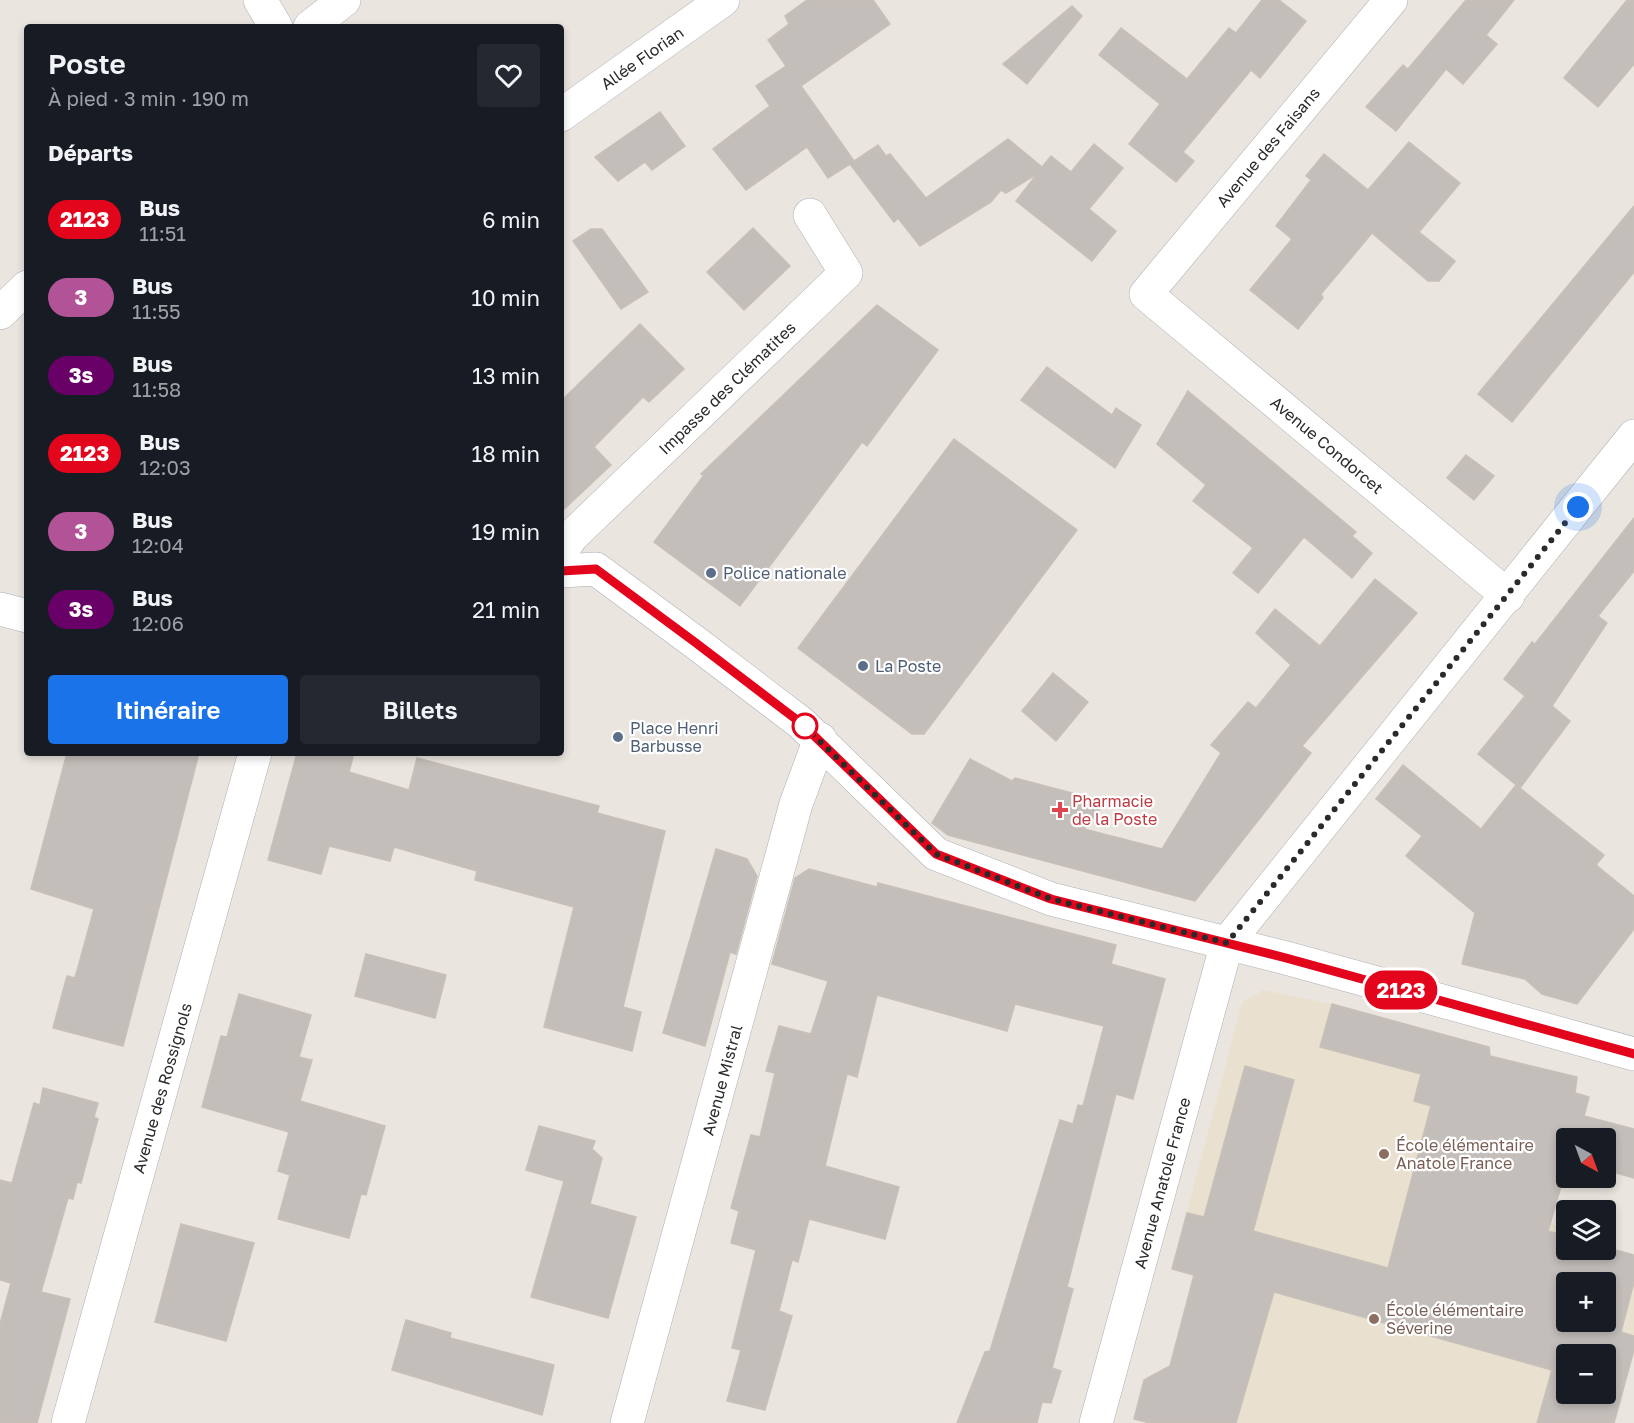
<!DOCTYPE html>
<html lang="fr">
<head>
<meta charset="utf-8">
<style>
  body { margin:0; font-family:"Golos Text",sans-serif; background:#242831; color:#f1f3f6; height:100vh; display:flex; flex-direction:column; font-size:22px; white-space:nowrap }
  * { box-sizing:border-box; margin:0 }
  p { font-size:20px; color:#9ea1a6 }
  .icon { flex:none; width:33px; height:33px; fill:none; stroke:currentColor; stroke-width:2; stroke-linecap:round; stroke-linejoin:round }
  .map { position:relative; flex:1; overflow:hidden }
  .sheet { position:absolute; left:24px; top:24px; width:540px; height:732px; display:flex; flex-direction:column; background:#171b24; border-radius:6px; box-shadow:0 3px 9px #0003 }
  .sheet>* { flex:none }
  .badge { padding:0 12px; border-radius:20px; font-size:21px; line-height:39px }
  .needle { width:39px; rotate:139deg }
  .controls { position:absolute; left:1556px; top:1128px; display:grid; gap:12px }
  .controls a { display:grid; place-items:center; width:60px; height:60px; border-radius:6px; background:#171b24; box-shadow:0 3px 9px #0003; font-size:30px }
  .you { position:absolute; width:30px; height:30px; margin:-15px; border:4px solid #fff; border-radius:50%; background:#1a73e8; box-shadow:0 0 0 9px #1a73e833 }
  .map>.badge { position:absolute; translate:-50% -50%; box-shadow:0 0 0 3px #fff }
  h2 { padding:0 24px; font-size:22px; line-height:54px }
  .round { display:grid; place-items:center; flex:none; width:63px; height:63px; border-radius:6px; background:#242831 }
  .headline { display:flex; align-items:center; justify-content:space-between; height:102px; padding:0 24px }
  h1 { font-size:28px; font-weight:600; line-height:45px }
  .action { display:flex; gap:12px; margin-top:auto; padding:12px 24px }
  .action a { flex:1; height:69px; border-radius:6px; background:#1a73e8; color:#fff; font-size:24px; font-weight:600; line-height:69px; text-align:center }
  .action a+a { background:#242831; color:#f1f3f6 }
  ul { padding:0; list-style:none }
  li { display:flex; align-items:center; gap:18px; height:78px; padding:0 24px }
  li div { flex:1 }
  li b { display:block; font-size:22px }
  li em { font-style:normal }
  li .badge { min-width:66px; font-weight:700; text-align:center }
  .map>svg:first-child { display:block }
  .education { fill:#eae0cf; fill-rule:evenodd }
  .building { fill:#c3beba; stroke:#c6c0b8; stroke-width:1.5; fill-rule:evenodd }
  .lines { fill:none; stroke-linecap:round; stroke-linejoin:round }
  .street-casing { stroke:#aeb0b9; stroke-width:34 }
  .secondary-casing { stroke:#aeb0b9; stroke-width:34 }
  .street { stroke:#fff; stroke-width:33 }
  .secondary { stroke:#fff; stroke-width:33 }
  .line-casing { stroke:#fff; stroke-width:14 }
  .line { stroke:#e3051c; stroke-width:9 }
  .walk { stroke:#2a2a2a; stroke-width:6; stroke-dasharray:0 10.8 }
  .service-dot { fill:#5c6f8a; stroke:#fff; stroke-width:2 }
  .stop-dot { fill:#fff; stroke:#e3051c; stroke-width:3 }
  .health-dot { fill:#e0444e; stroke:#fff; stroke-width:2 }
  .education-dot { fill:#8d6e63; stroke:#fff; stroke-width:2 }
  .labels { text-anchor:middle; stroke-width:4.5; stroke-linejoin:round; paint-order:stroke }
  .street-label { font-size:16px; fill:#2a2a2a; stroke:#fff }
  .service-label { font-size:16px; fill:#4e5e75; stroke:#fff; text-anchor:start }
  .health-label { font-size:16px; fill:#be3a42; stroke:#fff; text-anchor:start }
  .education-label { font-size:16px; fill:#785e54; stroke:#fff; text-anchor:start }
</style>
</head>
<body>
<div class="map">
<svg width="1634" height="1423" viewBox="0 0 1634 1423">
  <rect width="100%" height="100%" fill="#eae5de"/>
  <path class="education" d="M 1263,990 L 1332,1004 L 1489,1047 L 1492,1066 L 1526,1065 L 1577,1077 L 1570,1092 L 1589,1097 L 1578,1138 L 1566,1138 L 1549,1221 L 1566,1231 L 1566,1250 L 1605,1250 L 1634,1255 L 1634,1350 L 1614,1423 L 1150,1423 L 1136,1413 L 1144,1379 L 1156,1373 L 1168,1376 L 1194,1276 L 1172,1269 L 1242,1003 ZM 1566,1282 L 1605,1282 L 1605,1322 L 1566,1322 ZM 1566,1354 L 1605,1354 L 1605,1394 L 1566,1394 Z"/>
  <g class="building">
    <polygon points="807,0 873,0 890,24 801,86 854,161 878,145 886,156 890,154 926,198 1008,139 1042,167 1051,156 1071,172 1094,144 1123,168 1089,209 1116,231 1092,261 1016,201 1037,174 1006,193 1001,190 991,202 920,246 898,218 894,222 850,164 828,178 807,147 746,190 713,149 770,106 756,86 786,66 768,40 789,24 785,16"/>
    <polygon points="1262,0 1279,0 1306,21 1260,78 1251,70 1183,152 1194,161 1176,182 1129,144 1160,104 1099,55 1121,28 1187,79 1229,28 1236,33"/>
    <polygon points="1466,0 1514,0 1486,35 1497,44 1463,84 1446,69 1396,131 1366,107 1403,65 1408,69"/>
    <polygon points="1627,0 1634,0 1634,64 1598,107 1564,78"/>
    <polygon points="1072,6 1082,16 1027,84 1003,64"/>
    <polygon points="660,112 685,146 652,170 645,162 618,181 595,157"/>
    <polygon points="1409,142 1460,183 1419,232 1455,261 1439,281 1428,281 1372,233 1321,294 1323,298 1298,329 1250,290 1292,239 1276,226 1311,180 1306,176 1324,154 1368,190"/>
    <polygon points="1634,206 1634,272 1512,422 1478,394"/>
    <polygon points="753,228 790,266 744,310 707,272"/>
    <polygon points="591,229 602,229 648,292 621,309 573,241"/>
    <polygon points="877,305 938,350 867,446 862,442 740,606 654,542 704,475 701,474"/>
    <polygon points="640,324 684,369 649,402 643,397 594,447 611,465 561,512 561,401"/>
    <polygon points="1047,367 1112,415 1116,408 1141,425 1115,468 1021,400"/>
    <polygon points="1188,391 1356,532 1352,536 1372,553 1352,578 1304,537 1258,593 1233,573 1253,548 1193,501 1206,485 1157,444"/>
    <polygon points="954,439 1077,530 924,734 912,734 798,648"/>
    <polygon points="1466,455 1494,476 1474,500 1447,478"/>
    <polygon points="1634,518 1634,571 1598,616 1607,623 1552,706 1570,721 1520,788 1478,754 1525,696 1504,679 1532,642 1535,644"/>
    <polygon points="1375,579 1417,613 1302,746 1311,753 1195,901 948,835 932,823 970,759 1012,781 1015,778 1106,802 1084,829 1162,849 1221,753 1211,745 1248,702 1256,708 1291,665 1256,633 1275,609 1320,646"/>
    <polygon points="1053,673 1088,702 1056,741 1022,711"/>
    <polygon points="67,753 199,753 123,1046 53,1028 67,976 75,978 94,909 31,889"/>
    <polygon points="297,753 354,753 349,772 409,790 417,758 599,806 597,813 665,831 623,1007 641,1012 632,1051 544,1027 574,907 475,880 477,871 394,847 390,861 329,846 321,874 268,860"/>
    <polygon points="1403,765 1481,829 1516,785 1604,855 1596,865 1634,896 1634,929 1577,1004 1542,994 1525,979 1462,964 1475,913 1406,856 1422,836 1376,799"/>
    <polygon points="716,849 747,859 757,876 736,954 730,952 705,1046 663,1033"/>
    <polygon points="809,869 877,887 878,883 1116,945 1111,964 1165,979 1133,1099 1116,1094 1067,1287 1073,1289 1052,1368 1061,1371 1051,1403 1042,1402 1037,1423 957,1423 985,1352 990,1351 1060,1120 1073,1124 1078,1105 1083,1106 1104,1026 1015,1004 1007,1031 877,995 857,1077 847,1074 825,1166 899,1187 885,1239 809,1219 798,1262 792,1260 779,1311 792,1316 765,1410 727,1401 741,1350 732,1348 756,1250 731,1243 739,1211 731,1208 751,1135 760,1137 775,1073 766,1071 779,1026 811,1034 828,981 772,964 795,878"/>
    <polygon points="366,954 446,975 435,1018 355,996"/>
    <polygon points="239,994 311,1015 299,1057 312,1060 300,1101 385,1126 366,1195 361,1194 349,1238 278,1219 290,1175 278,1171 289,1132 202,1107 221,1036 227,1037"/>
    <path d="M 1332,1004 L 1489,1047 L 1490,1056 L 1577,1077 L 1575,1093 L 1589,1097 L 1584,1116 L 1634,1129 L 1634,1178 L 1605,1170 L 1605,1138 L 1566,1138 L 1566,1169 L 1548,1231 L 1566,1236 L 1566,1250 L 1605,1250 L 1605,1247 L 1634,1255 L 1634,1282 L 1621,1332 L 1634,1336 L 1634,1350 L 1614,1423 L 1537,1423 L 1552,1370 L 1274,1292 L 1236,1423 L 1150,1423 L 1134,1419 L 1144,1380 L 1170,1366 L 1194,1275 L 1172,1269 L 1187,1213 L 1204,1217 L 1245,1066 L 1294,1080 L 1253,1231 L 1388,1268 L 1431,1106 L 1414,1101 L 1421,1074 L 1320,1047 ZM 1566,1282 L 1605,1282 L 1605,1322 L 1566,1322 ZM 1566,1354 L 1605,1354 L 1605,1394 L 1566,1394 Z"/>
    <polygon points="43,1088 98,1103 94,1117 98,1119 81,1183 77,1182 73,1199 68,1198 41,1292 70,1299 37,1423 0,1423 0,1324 11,1283 0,1280 0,1180 12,1183 34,1103 40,1105"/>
    <polygon points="539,1126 595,1141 592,1149 602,1158 590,1204 636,1217 608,1318 531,1297 564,1181 526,1170"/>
    <polygon points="181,1224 254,1243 226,1341 155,1322"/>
    <polygon points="406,1320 451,1333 450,1338 554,1365 542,1415 392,1370"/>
  </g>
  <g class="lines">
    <defs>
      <g id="street">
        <polyline points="260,0 276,27"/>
        <polyline points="1391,0 1146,294 1508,596"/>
        <polyline points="310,27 344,0"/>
        <polyline points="561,115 723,0"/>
        <polyline points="0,313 27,287"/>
        <polyline points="561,552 572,536 846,273 810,215"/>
        <polyline points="68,1423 255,753"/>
        <polyline points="627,1423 796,804 820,739"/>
        <polyline points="1096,1423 1227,943 1634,436"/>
      </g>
      <g id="secondary">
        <polyline points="561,571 596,569 696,643 801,723 936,854 1051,899 1286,958 1634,1054"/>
        <polyline points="0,609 27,616"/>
      </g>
    </defs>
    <use href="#street" class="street-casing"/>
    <use href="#secondary" class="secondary-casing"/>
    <use href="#street" class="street"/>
    <use href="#secondary" class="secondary"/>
  </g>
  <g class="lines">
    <defs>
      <polyline id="line" points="561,571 596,569 696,643 801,723 936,854 1051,899 1286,958 1634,1054"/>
    </defs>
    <use href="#line" class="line-casing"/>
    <use href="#line" class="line"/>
    <polyline class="walk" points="805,726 801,723 936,854 1051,899 1227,943 1578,507"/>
  </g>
  <g class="service-dot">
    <circle cx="711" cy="573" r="6"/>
    <circle cx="863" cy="666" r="6"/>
    <circle cx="618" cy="737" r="6"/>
  </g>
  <circle class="stop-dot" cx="805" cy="726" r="12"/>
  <path class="health-dot" d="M1057 801h6v6h6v6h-6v6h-6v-6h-6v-6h6z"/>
  <g class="education-dot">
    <circle cx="1384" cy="1154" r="6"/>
    <circle cx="1374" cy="1319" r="6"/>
  </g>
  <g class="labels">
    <g class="street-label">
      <text transform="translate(642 58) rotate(-35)" y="6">Allée Florian</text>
      <text transform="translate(1268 147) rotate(-50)" y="6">Avenue des Faisans</text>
      <text transform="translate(727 388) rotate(-44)" y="6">Impasse des Clématites</text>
      <text transform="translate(1327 445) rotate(40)" y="6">Avenue Condorcet</text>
      <text transform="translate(722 1080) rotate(-75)" y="6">Avenue Mistral</text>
      <text transform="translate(162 1088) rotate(-74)" y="6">Avenue des Rossignols</text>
      <text transform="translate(1162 1183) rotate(-75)" y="6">Avenue Anatole France</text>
    </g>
    <g class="service-label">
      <text x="723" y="579">Police nationale</text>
      <text x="875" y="672">La Poste</text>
      <text x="630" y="734">Place Henri<tspan x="630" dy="18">Barbusse</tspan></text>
    </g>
    <g class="health-label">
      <text x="1072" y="807">Pharmacie<tspan x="1072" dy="18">de la Poste</tspan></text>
    </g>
    <g class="education-label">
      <text x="1396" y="1151">École élémentaire<tspan x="1396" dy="18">Anatole France</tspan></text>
      <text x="1386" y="1316">École élémentaire<tspan x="1386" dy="18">Séverine</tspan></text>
    </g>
  </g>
</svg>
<div class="controls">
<a><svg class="needle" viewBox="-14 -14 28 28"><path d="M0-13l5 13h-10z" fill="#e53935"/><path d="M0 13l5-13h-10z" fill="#9ea1a6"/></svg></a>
<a><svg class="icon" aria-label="layers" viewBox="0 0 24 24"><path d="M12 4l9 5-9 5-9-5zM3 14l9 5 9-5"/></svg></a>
<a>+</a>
<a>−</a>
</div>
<div class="you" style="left:1578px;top:507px"></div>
<b class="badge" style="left:1401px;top:990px;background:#e3051c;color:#fff">2123</b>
<section class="sheet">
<div class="headline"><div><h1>Poste</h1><p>À pied · 3 min · 190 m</p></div><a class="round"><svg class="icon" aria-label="heart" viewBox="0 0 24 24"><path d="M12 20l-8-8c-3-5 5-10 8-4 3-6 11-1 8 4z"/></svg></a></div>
<h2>Départs</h2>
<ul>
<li><span class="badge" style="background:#e3051c;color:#fff">2123</span><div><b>Bus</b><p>11:51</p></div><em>6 min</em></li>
<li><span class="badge" style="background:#b25397;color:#fff">3</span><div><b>Bus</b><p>11:55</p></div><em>10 min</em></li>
<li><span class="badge" style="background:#680068;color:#fff">3s</span><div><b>Bus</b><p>11:58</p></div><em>13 min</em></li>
<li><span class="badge" style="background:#e3051c;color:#fff">2123</span><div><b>Bus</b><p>12:03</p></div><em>18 min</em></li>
<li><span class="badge" style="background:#b25397;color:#fff">3</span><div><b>Bus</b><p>12:04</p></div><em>19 min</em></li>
<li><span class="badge" style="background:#680068;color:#fff">3s</span><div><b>Bus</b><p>12:06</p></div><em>21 min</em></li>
</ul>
<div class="action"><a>Itinéraire</a><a>Billets</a></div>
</section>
</div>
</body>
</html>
